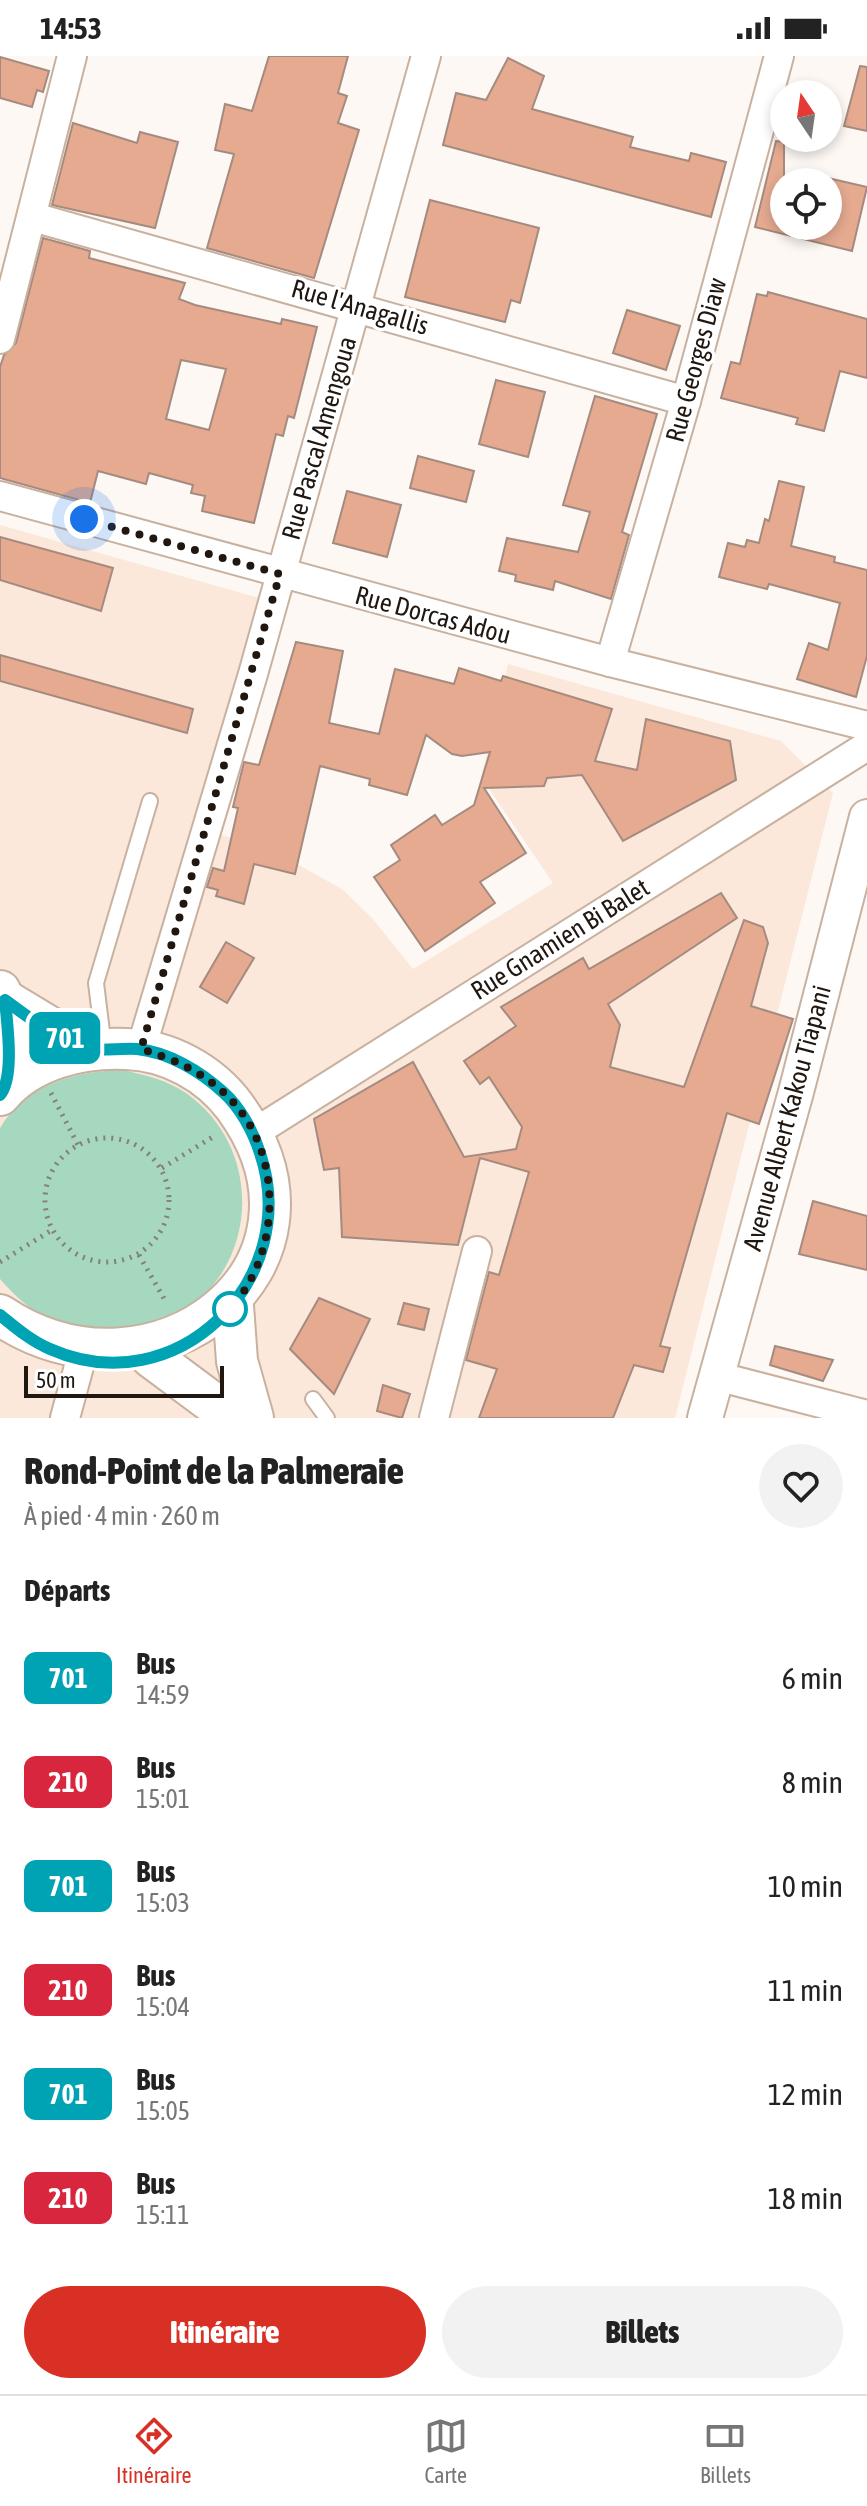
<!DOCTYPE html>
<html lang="fr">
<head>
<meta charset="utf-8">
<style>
  body { margin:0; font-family:"Asap Condensed",sans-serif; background:#f2f2f2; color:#222; height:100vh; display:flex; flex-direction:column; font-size:30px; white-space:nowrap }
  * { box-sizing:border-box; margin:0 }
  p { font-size:26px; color:#767676 }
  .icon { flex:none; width:44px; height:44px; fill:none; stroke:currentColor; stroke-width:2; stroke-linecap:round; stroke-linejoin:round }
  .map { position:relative; height:1362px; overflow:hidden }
  .panel { display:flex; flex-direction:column; background:#fff; flex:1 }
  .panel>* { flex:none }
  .badge { padding:0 16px; border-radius:12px; font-size:28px; line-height:52px }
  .needle { width:52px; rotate:347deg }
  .fabs { position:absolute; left:770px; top:24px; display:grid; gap:16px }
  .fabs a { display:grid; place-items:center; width:72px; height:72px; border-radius:50%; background:#fff; box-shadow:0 4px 12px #0003; font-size:40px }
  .scale { position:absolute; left:24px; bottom:20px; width:200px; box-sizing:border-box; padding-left:8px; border:4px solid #201711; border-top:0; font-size:22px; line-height:28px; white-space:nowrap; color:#201711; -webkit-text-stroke:6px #fff; paint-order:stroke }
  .you { position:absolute; width:40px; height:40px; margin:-20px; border:6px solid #fff; border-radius:50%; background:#1a73e8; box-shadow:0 0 0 12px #1a73e833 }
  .map>.badge { position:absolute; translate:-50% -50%; box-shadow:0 0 0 4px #fff }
  h2 { padding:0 24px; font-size:30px; line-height:72px }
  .round { display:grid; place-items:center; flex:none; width:84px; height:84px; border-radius:42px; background:#f2f2f2 }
  .headline { display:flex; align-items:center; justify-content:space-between; height:136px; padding:0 24px }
  h1 { font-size:38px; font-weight:800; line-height:60px }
  .primary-button { display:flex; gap:16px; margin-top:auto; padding:16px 24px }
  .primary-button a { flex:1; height:92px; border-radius:48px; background:#d93025; color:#fff; font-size:32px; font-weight:800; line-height:92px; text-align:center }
  .primary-button a+a { background:#f2f2f2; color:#222 }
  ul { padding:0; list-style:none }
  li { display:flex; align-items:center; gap:24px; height:104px; padding:0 24px }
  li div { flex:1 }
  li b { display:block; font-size:30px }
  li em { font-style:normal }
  li .badge { min-width:88px; font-weight:700; text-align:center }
  .status { display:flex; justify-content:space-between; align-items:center; height:56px; padding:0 40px; background:#fff; direction:ltr }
  .status svg { height:22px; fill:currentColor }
  .tabs { display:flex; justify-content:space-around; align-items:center; height:112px; border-top:2px solid #e0e0e0; background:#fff; font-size:22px; color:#767676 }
  .tabs a { display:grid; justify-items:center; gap:4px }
  .tabs .active { color:#d93025 }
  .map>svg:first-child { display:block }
  .built { fill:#fbe8da }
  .green { fill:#a6d8bf }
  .building { fill:#e5aa90; stroke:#a58b7f; stroke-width:2; fill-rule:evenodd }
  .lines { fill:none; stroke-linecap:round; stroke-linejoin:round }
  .service-casing { stroke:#c8b19f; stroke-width:18 }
  .minor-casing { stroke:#c8b19f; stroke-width:32 }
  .tertiary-casing { stroke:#c8b19f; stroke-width:38 }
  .secondary-casing { stroke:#c8b19f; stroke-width:44 }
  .path { stroke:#877f7a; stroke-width:5; stroke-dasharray:2 6; stroke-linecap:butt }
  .service { stroke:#fff; stroke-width:14 }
  .minor { stroke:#fff; stroke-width:28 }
  .tertiary { stroke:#fff; stroke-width:34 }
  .secondary { stroke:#fff; stroke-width:40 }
  .line-casing { stroke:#fff; stroke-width:18 }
  .line { stroke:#00a3b4; stroke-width:12 }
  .walk { stroke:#201711; stroke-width:8; stroke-dasharray:0 14.4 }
  .stop-dot { fill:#fff; stroke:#00a3b4; stroke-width:4 }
  .labels { text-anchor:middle; stroke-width:7; stroke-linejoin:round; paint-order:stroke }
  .street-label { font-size:26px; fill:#201711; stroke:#fff }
</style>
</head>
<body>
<div class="status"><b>14:53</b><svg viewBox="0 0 49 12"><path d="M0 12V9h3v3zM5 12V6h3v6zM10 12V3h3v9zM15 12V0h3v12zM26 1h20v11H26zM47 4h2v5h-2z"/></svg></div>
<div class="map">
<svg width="867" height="1362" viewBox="0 0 867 1362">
  <rect width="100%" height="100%" fill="#fdf8f4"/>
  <polygon class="built" points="0,469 284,549 219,778 273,795 342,833 372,862 413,913 553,827 481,721 508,608 781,685 833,737 675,1362 0,1362"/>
  <path class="green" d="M 123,1014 C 145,1019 167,1024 186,1037 C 274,1099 256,1239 151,1269 C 127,1276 112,1279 86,1274 C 45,1264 28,1255 0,1223 L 0,1072 C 26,1028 76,1015 123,1014 Z"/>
  <g class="building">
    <polygon points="269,0 348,0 338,37 347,40 338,67 359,74 314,222 207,192 234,98 215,94 225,48 252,55"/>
    <polygon points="0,1 49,15 43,36 37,34 32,51 0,42"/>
    <polygon points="508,2 544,20 532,53 633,81 630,91 689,105 691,97 726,106 711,161 443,89 456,37 486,44"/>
    <polygon points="860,10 867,11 867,75 844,70"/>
    <polygon points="73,67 137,87 140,76 178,86 155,172 52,149"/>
    <polygon points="776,85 784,86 784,170 828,170 828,122 867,131 852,195 755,171"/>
    <polygon points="430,144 539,172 520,247 511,244 505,266 405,241"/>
    <path d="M 43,182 L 90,195 L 89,202 L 185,227 L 179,243 L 195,249 L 281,268 L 282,263 L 317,271 L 294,362 L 288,360 L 283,380 L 276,378 L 254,467 L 202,455 L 205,440 L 191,437 L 193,429 L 149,417 L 146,428 L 98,415 L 90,447 L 0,422 L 0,311 L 4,299 L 16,287 ZM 181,304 L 226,313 L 209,374 L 166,363 Z"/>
    <polygon points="768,236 867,263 867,322 840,315 824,375 796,368 798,362 721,342 731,306 740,308 757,238 767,240"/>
    <polygon points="627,254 680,270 666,314 613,297"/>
    <polygon points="496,324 545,336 528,401 479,388"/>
    <polygon points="595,340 657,358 622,476 629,479 611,543 555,525 553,534 515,525 516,519 499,515 507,482 578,496 590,456 563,449"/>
    <polygon points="418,400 474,415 466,446 410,432"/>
    <polygon points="779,425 804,431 791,490 835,501 834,506 867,514 867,600 856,641 797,623 809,587 828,594 840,547 769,528 767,533 719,521 728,487 745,491 747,484 759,487 765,463 769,465"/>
    <polygon points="347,435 401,449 387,501 333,487"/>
    <polygon points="0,481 113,512 101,555 0,524"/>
    <polygon points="296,586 343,595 329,667 379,678 395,613 454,628 459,612 501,625 503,620 612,653 595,705 637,714 646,663 730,685 736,724 623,785 582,719 547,722 544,730 484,732 526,797 480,826 495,847 425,895 374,821 400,804 391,789 435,759 442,769 474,749 490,696 462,700 452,698 426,679 407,739 369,729 370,723 320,710 295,818 254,808 244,848 216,840 218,834 207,831 213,812 224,815 238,752 233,751 244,706 259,709"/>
    <polygon points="0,599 193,653 187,677 0,625"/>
    <polygon points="721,837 737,862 608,948 620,969 610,1011 684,1031 744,864 763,871 768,887 751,950 793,963 759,1068 727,1057 660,1290 670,1292 663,1316 634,1309 613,1362 479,1362 497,1313 466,1304 489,1216 499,1219 529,1116 480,1102 458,1189 342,1181 339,1112 324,1114 314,1063 413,1006 464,1101 516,1093 522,1071 489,1021 480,1028 464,1005 516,970 501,951 583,902 589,913"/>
    <polygon points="226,886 254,902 227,947 200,931"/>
    <polygon points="813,1145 867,1160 867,1214 799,1198"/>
    <polygon points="319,1242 370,1263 334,1338 290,1293"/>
    <polygon points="404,1247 429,1253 424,1274 398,1268"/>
    <polygon points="775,1290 833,1304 823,1325 770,1309"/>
    <polygon points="383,1329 410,1338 402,1362 377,1355"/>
  </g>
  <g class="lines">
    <defs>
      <g id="service">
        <polyline points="104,992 96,927 150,745"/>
        <polyline points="313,1343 327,1362"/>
      </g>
      <g id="minor">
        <polyline points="33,161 686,345"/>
        <polyline points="0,283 72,0"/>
        <polyline points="0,440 610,606 867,670"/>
        <polyline points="610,606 686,345 779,0"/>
        <polyline points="141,993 253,618 426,0"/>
        <polyline points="254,1077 867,690"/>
        <polyline points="716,1320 867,1359"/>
        <polyline points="65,1362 81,1303"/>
        <polyline points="434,1362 477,1195"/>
      </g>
      <polyline id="tertiary" points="705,1362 796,1036 867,761"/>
      <g id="secondary">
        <path d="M 0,935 C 15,962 8,1003 5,1033"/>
        <polyline points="5,944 86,993"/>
        <path d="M 0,1039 C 30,1003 82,991 126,993 C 168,994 210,1017 235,1051 C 351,1211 154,1362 0,1259"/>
        <polyline points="233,1250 237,1305 253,1362"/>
        <polyline points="151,1301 233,1362"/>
      </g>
    </defs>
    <use href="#service" class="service-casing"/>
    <use href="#minor" class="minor-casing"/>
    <use href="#tertiary" class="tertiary-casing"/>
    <use href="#secondary" class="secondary-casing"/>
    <g class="path">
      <polyline points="51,1037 78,1089"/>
      <circle cx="107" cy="1144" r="62"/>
      <polyline points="162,1112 216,1079"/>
      <polyline points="139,1199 166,1246"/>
      <polyline points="0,1206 52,1174"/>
    </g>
    <use href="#service" class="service"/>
    <use href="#minor" class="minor"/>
    <use href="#tertiary" class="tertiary"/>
    <use href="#secondary" class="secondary"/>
  </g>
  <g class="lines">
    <defs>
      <path id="line" d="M 0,1039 C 15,1021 7,967 5,944 C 24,958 66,991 89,993 C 104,995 121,992 137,993 C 168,996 200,1015 223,1036 C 240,1051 253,1075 260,1097 C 303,1224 176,1349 50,1293 C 31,1285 16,1272 0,1259"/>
    </defs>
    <use href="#line" class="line-casing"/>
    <use href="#line" class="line"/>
    <path class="walk" d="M 84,463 L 280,518 L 141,993 C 172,1003 197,1013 222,1035 C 284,1089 284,1194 230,1253"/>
  </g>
  <circle class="stop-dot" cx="230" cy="1253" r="16"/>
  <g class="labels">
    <g class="street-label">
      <text transform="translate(360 251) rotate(16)" y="9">Rue l'Anagallis</text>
      <text transform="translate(696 304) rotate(-75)" y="9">Rue Georges Diaw</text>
      <text transform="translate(319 382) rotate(-74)" y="9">Rue Pascal Amengoua</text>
      <text transform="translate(433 559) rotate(15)" y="9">Rue Dorcas Adou</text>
      <text transform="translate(560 883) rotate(-32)" y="9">Rue Gnamien Bi Balet</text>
      <text transform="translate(787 1062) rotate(-75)" y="9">Avenue Albert Kakou Tiapani</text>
    </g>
  </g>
</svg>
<div class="fabs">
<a><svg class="needle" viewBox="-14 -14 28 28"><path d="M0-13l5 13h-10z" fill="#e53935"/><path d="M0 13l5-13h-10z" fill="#767676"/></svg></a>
<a><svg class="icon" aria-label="locate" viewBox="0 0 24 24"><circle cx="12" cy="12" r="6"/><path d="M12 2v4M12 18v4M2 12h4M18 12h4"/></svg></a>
</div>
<div class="scale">50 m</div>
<div class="you" style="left:84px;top:463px"></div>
<b class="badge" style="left:65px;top:982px;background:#00a3b4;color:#fff">701</b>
</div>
<section class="panel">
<div class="headline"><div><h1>Rond-Point de la Palmeraie</h1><p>À pied · 4 min · 260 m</p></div><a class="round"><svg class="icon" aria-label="heart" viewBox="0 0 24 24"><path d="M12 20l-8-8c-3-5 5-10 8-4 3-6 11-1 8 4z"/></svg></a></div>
<h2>Départs</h2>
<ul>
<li><span class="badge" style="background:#00a3b4;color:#fff">701</span><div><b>Bus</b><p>14:59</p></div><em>6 min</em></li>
<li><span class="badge" style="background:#d7263d;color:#fff">210</span><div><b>Bus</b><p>15:01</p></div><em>8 min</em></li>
<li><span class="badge" style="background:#00a3b4;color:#fff">701</span><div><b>Bus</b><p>15:03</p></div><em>10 min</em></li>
<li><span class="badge" style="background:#d7263d;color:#fff">210</span><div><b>Bus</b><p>15:04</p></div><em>11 min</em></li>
<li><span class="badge" style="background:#00a3b4;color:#fff">701</span><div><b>Bus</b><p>15:05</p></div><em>12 min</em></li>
<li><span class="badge" style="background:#d7263d;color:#fff">210</span><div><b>Bus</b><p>15:11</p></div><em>18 min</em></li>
</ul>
<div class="primary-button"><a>Itinéraire</a><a>Billets</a></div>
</section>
<nav class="tabs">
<a class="active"><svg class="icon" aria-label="directions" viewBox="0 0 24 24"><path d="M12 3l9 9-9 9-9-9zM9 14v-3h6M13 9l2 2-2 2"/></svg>Itinéraire</a>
<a><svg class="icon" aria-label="map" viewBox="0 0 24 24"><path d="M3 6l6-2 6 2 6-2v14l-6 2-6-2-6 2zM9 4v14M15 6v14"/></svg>Carte</a>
<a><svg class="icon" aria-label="tickets" viewBox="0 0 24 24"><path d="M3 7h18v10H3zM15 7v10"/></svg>Billets</a>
</nav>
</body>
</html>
